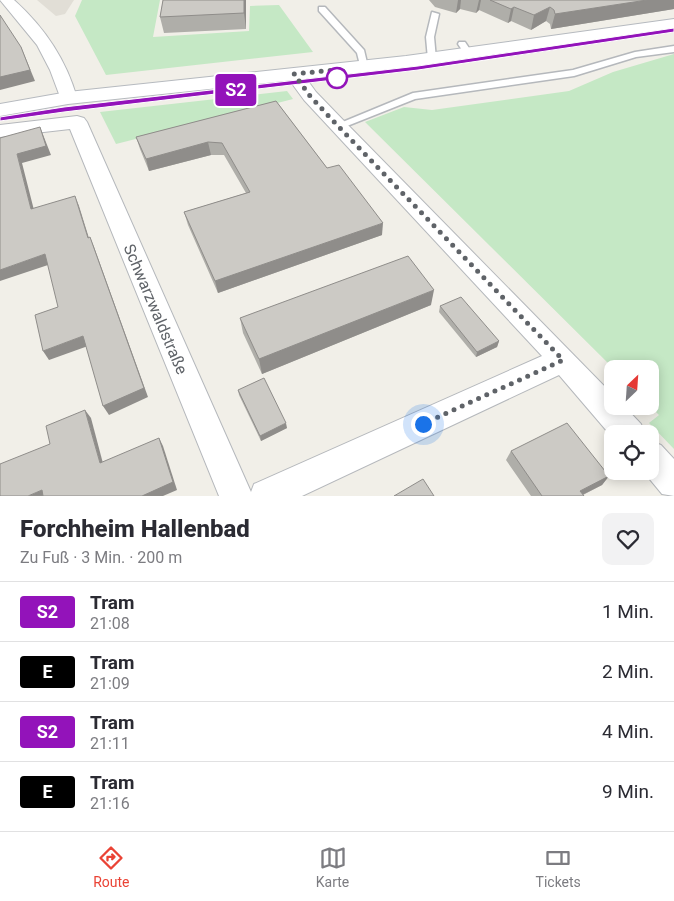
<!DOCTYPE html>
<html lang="de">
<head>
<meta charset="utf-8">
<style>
  body { margin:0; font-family:Roboto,sans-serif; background:#f2f2f3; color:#2b2b33; height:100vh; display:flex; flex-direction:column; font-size:19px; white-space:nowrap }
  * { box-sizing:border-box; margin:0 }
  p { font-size:16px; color:#7c7c81 }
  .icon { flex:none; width:28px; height:28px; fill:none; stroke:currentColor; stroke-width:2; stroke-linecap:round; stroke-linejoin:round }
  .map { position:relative; height:496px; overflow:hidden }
  .details { display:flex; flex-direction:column; background:#fff; flex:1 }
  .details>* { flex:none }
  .badge { padding:0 10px; border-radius:4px; font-size:18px; line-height:32px }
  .needle { width:32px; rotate:25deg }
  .buttons { position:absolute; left:604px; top:360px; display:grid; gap:10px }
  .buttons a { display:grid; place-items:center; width:55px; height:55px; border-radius:10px; background:#fff; box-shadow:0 2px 12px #0003; font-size:25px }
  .you { position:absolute; width:25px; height:25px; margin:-12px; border:4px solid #fff; border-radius:50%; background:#1a73e8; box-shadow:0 0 0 8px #1a73e833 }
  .map>.badge { position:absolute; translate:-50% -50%; box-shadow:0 0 0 2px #fff }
  .round { display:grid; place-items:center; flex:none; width:52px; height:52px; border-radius:10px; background:#f2f2f3 }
  .headline { display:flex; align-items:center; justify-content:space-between; height:85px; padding:0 20px }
  h1 { font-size:24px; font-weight:800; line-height:38px }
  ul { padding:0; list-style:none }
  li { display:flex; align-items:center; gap:15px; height:60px; padding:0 20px; border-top:1px solid #e1e1e2 }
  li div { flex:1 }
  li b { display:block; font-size:19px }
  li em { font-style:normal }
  li .badge { min-width:55px; font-weight:700; text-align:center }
  .tabs { display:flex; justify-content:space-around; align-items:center; height:70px; border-top:1px solid #e1e1e2; background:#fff; font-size:14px; color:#7c7c81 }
  .tabs a { display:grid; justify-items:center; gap:2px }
  .tabs .on { color:#ea4335 }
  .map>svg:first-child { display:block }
  .education { fill:#e1ded6 }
  .green { fill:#c5e8c5 }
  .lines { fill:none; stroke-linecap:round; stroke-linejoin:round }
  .lane-casing { stroke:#b5b8bc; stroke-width:3 }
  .street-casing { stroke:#b5b8bc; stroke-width:2 }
  .secondary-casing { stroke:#b6babf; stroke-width:2 }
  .lane { fill:#fff; fill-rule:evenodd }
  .street { fill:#fff; fill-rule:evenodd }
  .secondary { fill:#fff; fill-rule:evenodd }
  .tram { stroke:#b6b7b8; stroke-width:1 }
  .wall { fill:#afaea9 }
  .shaded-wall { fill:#8f8d8a }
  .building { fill:#cccac5; stroke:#8f8d8a }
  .line { fill:#9313ba; stroke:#fff }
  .walk { stroke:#5f6368; stroke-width:5; stroke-dasharray:0 9 }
  .stop-dot { fill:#fff; stroke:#9313ba; stroke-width:2.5 }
  .labels { text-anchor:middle; stroke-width:4; stroke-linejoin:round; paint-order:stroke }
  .street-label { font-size:16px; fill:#5f6368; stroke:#fff }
</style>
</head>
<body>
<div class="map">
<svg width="674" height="496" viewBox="0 0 674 496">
  <rect width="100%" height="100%" fill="#f1efe8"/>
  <polygon class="education" points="37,0 74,0 65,14 56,16"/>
  <g class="green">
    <polygon points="82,0 160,0 153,37 249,31 250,6 279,5 313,52 106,75 75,16"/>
    <polygon points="674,54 674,449 649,423 659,415 650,406 650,369 614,369 365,122 404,107 432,110 569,91 613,72"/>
    <polygon points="287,91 293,99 116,144 100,112"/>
  </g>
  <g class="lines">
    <defs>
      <g id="lane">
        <polygon points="319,7 325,7 364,50 368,67 367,69 361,69 357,53 319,11"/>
        <polygon points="432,12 439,14 434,37 436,59 432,62 428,59 426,37"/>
        <polygon points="459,42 465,42 473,54 472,56 466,56 458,44"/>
        <polygon points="674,46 674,52 636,57 574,76 415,99 342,128 338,129 333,126 413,93 573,70 635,52"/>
      </g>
      <g id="street">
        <path d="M 0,0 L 14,0 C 44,27 66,59 77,98 L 74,102 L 68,103 L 62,102 L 50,70 L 37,45 Z"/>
        <polygon points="294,69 300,70 316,92 345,122 612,394 612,406 624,406 641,424 645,434 612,434 612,437 559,375 302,496 219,496 70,129 0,137 0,125 77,116 84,118 87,122 251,492 254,484 542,356 304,100 285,74 288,70"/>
        <polygon points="650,441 661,445 674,459 674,496 662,494 643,471 650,471"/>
      </g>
      <polygon id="secondary" points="674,19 674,29 406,68 68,104 0,116 0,104 68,92 406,56"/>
    </defs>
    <use href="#lane" class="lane-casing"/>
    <use href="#street" class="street-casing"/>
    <use href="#secondary" class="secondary-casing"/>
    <use href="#lane" class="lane"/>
    <use href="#street" class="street"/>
    <use href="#secondary" class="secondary"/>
    <polyline class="tram" points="0,119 64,109 419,68 674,30"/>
  </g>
  <g class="wall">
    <polygon points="163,0 246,0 246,29 164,33 160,17"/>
    <polygon points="429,0 674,0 674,9 551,29 550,24 546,21 531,30 511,21 508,23 479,10 476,13 460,9 456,13 435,7"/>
    <polygon points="276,101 327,168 382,235 218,293 188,225 184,212 246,193 224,155 211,155 149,171 140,149 136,137"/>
    <polygon points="431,305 262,374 243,333 240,318"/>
    <polygon points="440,306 499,341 497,347 476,357 439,312"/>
    <polygon points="238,390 287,428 261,441 239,395"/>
    <polygon points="511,451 609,476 602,485 583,495 584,496 531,496 506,460"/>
  </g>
  <g class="shaded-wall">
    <polygon points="244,0 246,0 246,29 244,13"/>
    <polygon points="458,0 461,0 460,9 456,13"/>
    <polygon points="479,0 481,0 479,10 476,13"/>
    <polygon points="647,0 674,0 674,9 551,29 555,14"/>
    <polygon points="514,7 511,21 508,23 511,9"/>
    <polygon points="550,7 546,21 531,30 534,15"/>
    <polygon points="21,47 35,81 0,90 0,77"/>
    <polygon points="40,127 51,155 22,163 36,218 31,209 17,154"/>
    <polygon points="208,142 211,155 149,171 146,159"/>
    <polygon points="75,196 79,206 92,248 88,238"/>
    <polygon points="383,223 382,235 218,293 215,281"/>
    <polygon points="90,237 94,247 148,397 109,415 103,406"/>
    <polygon points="45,254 51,264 0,281 0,270"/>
    <polygon points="434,290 431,305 262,374 259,359"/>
    <polygon points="83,336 88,346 49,360 43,351"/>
    <polygon points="499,341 497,347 476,357 477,352"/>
    <polygon points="85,410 91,418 105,471 100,463"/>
    <polygon points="286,423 287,428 261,441 260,436"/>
    <polygon points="159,438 163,446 177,490 163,496 142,496"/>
    <polygon points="609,476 602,485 580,496 580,491"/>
    <polygon points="42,490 48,496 28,496"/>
  </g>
  <g class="building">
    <polygon points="163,0 244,0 244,13 160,17"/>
    <polygon points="490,0 647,0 555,14 554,10 550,7 534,15 514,7 511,9"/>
    <polygon points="0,15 21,47 30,70 0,77"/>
    <polygon points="276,101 327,168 339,165 383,223 215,281 184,212 250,192 222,143 208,142 146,159 136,137"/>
    <polygon points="40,127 46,146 17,154 31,209 75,196 88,238 90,237 144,388 103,406 83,336 43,351 35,315 58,307 45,254 0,270 0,138"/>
    <polygon points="408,256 434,290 259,359 240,318"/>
    <polygon points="461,297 499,341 477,352 440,306"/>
    <polygon points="264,378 286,423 260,436 238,390"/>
    <polygon points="85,410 100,463 159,438 173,482 142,496 43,496 42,490 28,496 0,496 0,464 50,444 46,426"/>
    <polygon points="567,423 609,476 580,491 584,496 542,496 511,451"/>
    <polygon points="423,479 434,496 394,496"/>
  </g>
  <polygon class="line" points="674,28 674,32 418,70 64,112 0,121 0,117 64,107 418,66"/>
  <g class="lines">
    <polyline class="walk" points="337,78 345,69 294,74 310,96 338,126 563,360 423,424"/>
  </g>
  <circle class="stop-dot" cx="337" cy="78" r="10"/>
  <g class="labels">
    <g class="street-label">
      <text transform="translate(156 309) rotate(67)" y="6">Schwarzwaldstraße</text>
    </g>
  </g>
</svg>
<div class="buttons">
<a><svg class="needle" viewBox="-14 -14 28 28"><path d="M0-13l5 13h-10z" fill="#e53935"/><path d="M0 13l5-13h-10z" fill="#7c7c81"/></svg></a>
<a><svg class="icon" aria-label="locate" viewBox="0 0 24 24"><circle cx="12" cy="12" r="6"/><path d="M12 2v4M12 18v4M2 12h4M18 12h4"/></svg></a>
</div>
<div class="you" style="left:423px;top:424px"></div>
<b class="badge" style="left:236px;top:90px;background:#9313ba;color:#fff">S2</b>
</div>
<section class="details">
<div class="headline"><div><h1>Forchheim Hallenbad</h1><p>Zu Fuß · 3 Min. · 200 m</p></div><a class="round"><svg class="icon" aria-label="heart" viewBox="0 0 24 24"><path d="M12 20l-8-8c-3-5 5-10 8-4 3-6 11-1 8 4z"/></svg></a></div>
<ul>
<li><span class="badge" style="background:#9313ba;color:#fff">S2</span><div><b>Tram</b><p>21:08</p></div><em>1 Min.</em></li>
<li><span class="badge" style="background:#000;color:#fff">E</span><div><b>Tram</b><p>21:09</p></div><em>2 Min.</em></li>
<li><span class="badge" style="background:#9313ba;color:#fff">S2</span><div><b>Tram</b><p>21:11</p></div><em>4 Min.</em></li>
<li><span class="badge" style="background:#000;color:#fff">E</span><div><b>Tram</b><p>21:16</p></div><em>9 Min.</em></li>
</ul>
</section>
<nav class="tabs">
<a class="on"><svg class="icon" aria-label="directions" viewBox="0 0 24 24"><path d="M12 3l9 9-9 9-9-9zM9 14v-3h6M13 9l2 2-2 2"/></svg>Route</a>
<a><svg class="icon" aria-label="map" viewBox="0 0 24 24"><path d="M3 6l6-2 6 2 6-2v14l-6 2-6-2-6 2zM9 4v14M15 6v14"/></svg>Karte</a>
<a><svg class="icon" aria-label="tickets" viewBox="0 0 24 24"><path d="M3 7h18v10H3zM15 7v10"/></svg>Tickets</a>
</nav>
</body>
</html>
